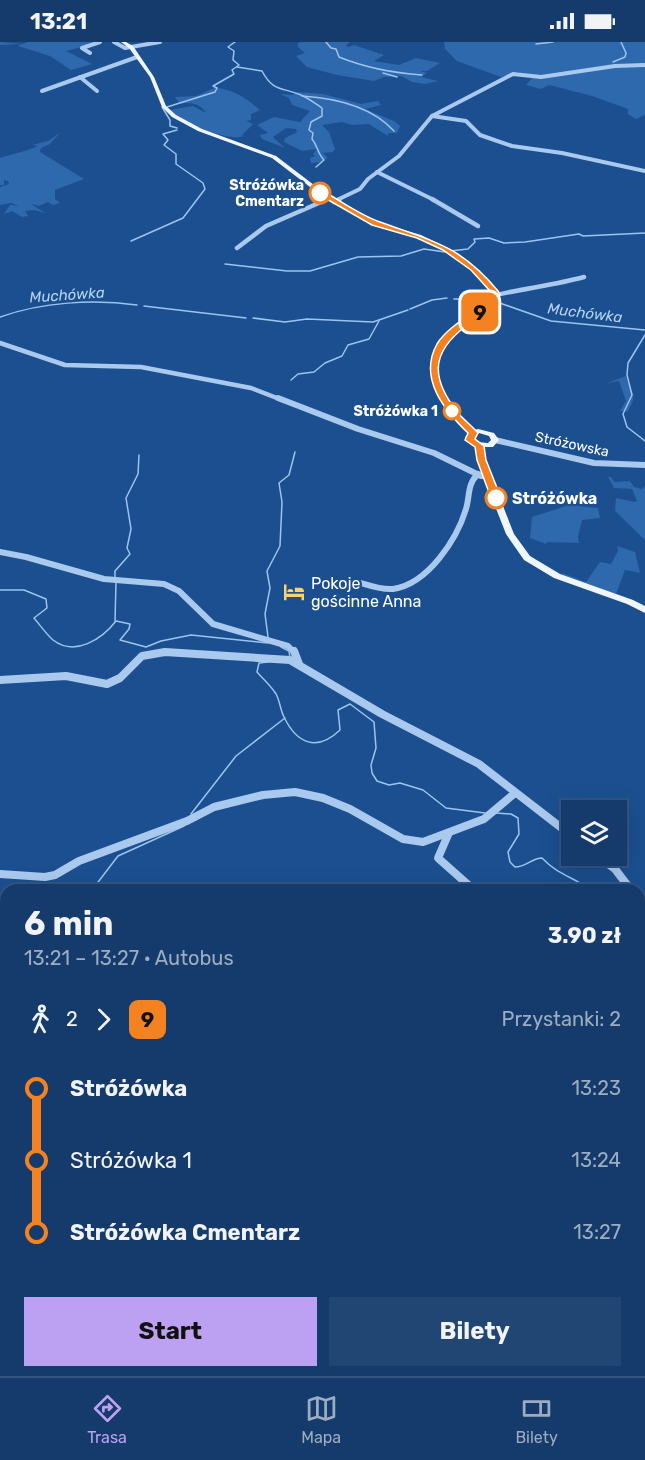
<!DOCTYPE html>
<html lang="pl">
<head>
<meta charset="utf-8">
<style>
  body { margin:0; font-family:Rubik,sans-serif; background:#214673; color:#f1f3f6; height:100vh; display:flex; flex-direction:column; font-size:22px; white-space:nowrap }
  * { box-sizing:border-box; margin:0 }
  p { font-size:20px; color:#9dadc1 }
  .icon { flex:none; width:33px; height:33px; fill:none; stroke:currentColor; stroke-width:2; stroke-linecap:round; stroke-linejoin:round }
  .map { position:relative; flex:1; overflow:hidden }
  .details { position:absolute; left:0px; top:842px; width:645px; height:494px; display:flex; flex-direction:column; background:#143b6b; border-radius:18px 18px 0 0; box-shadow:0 6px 24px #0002,0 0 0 2px #33557e }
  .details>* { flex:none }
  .badge { padding:0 12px; border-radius:9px; font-size:21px; line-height:39px }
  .buttons { position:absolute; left:561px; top:758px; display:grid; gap:12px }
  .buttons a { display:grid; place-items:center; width:66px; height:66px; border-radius:0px; background:#143b6b; box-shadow:0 6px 24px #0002,0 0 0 2px #33557e; font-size:30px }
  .map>.badge { position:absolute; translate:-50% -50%; box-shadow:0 0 0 3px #fff }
  .legs { display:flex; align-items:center; gap:9px; height:66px; padding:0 24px; font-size:20px }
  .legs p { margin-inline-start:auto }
  .overview { display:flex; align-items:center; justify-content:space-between; height:102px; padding:0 24px }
  h1 { font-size:33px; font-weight:700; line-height:45px }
  .button { display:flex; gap:12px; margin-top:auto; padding:12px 24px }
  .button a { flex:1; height:69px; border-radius:0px; background:#bca0f2; color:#111; font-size:24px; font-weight:700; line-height:69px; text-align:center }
  .button a+a { background:#214673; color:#f1f3f6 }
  ul { padding:0 24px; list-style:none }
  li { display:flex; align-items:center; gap:21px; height:72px; font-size:22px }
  li i { display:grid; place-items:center; width:9px; height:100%; margin:0 8px; background:currentColor }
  li i::after { content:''; width:15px; height:15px; margin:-8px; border:4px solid; border-radius:50%; background:#143b6b }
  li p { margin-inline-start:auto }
  li:first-child i { background:linear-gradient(#0000 50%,currentColor 0) }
  li:last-child i { background:linear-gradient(currentColor 50%,#0000 0) }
  .status { display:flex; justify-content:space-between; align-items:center; height:42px; padding:0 30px; background:#143b6b; direction:ltr }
  .status svg { height:16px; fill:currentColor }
  .tabs { display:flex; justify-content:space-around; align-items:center; height:84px; border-top:2px solid #33557e; background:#143b6b; font-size:16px; color:#9dadc1 }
  .tabs a { display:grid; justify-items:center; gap:3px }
  .tabs .active { color:#bca0f2 }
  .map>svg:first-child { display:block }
  .green { fill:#2e69ad }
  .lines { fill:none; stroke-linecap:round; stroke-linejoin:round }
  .stream-far1 { stroke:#9cc4f0; stroke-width:1.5 }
  .stream { stroke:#9cc4f0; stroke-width:2 }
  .minor-far4 { stroke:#a9c9ee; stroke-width:4 }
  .minor-far3 { stroke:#a9c9ee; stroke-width:4.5 }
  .minor-far2 { stroke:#a9c9ee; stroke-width:6 }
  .minor-far1 { stroke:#a9c9ee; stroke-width:8 }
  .minor { stroke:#a9c9ee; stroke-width:9 }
  .major { fill:#f0f6ff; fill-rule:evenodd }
  .line-1 { fill:#f58220; stroke:#fff; stroke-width:1.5 }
  .stop-1-dot { fill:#fff; stroke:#f58220; stroke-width:3 }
  .labels { text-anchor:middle; stroke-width:4.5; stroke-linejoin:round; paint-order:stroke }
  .far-stop-label { font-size:14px; font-weight:bold; fill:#fff; stroke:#1b4f8f; text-anchor:end }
  .far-street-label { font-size:14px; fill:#fff; stroke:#1b4f8f }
  .far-water-label { font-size:15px; font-style:italic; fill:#b5d3f5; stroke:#1b4f8f }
  .stop-label { font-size:16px; font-weight:bold; fill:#fff; stroke:#1b4f8f; text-anchor:start }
  .poi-label { font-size:16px; fill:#fff; stroke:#1b4f8f; text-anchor:start }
</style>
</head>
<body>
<div class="status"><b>13:21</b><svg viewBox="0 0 49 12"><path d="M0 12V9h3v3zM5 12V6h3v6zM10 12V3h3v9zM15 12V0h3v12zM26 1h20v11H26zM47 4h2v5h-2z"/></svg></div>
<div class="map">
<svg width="645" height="1334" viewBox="0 0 645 1334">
  <rect width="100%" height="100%" fill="#1b4f8f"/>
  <g class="green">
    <polygon points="0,0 23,2 28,0 90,0 94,2 66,9 92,22 71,28 50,14 18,4 21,2 0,3"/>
    <polygon points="302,0 350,0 346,3 348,5 354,3 384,13 374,19 399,23 416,16 440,21 427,29 420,29 427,31 421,35 438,39 425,42 412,40 401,34 384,35 374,39 337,33 307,25 296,14 305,11 298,5 298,1"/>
    <polygon points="444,0 645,0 645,73 636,77 628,72 628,67 592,54 549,43 541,47 526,43 532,36 518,30 501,35 457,19 445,7"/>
    <path d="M 214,46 C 232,46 246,56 260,68 L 251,72 L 251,78 L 246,79 L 253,82 L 242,93 L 244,94 C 229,100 179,81 169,68 L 193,64 L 206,71 C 202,62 189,59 180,62 L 175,55 L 196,54 Z"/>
    <polygon points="297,50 323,52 361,62 378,59 381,63 365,67 394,79 400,84 397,91 388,91 388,94 369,82 352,83 342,80 322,83 329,90 335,107 333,110 323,111 328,116 321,120 311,121 310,116 315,114 313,112 317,107 302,109 284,100 285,96 297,90 296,87 286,86 273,95 285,106 262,97 260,93 268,91 257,83 274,75 300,80 310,69 292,63 289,56 280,52 292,53"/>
    <path d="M 60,91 L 50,102 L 41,106 L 40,110 L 84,137 L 55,148 L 55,157 L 60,161 L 53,163 L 48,160 L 39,164 L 31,162 L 45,171 L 34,168 L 25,169 L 28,174 L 22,175 L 12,169 L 4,172 L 10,163 L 19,164 L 11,161 L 0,163 L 0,145 L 9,142 L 8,139 L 4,138 L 4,143 L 0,143 L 0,116 C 12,112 27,109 38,104 L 32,103 L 48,99 Z"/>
    <path d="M 626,334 C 629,351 640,349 628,369 L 620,369 L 626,359 L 619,339 L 607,341 Z"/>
    <polygon points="608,435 611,435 614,440 630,439 634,445 642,447 645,444 645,498 615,469 616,456 635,460 637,459 632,447 614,446"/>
    <polygon points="569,463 598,466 600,476 582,478 578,495 579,501 547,500 546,502 530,496 532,475"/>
    <polygon points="617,504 635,510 640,531 625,528 616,552 638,561 562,534 562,531 586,540 600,520 611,522 618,509"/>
    <polygon points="0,1236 6,1236 6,1329 315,1329 316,1334 0,1334"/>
    <polygon points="322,1329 410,1329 413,1334 317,1334"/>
  </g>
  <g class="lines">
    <g class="stream-far1">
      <path d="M 326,0 L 331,6 L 336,7 L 339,15 C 366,26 393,31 422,33"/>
      <polyline points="536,2 553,0"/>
      <polyline points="613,20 625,15 626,11 621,0"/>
      <path d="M 237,25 L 262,29 C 273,50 282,45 301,53 C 308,56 316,62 322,66 L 322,74 L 311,80 L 309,88 L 313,91 L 312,97 C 318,104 317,111 324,118 L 316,125"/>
      <polyline points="383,31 397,35"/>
      <path d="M 302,54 C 335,56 371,64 394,89"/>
      <polyline points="162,65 170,78 170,84 177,86"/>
      <polyline points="167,65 215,50 217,46 213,44 234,32 232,28 239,23 233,18 234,9 228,5 235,0"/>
      <polyline points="131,199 183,176 205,147 203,141 176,122 176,112 164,103 168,98 163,92 177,88"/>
      <polyline points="450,209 468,207 475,200 474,197 489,196 504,201 525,200 579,192 583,194 645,191"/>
      <polyline points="225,222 287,229 310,229 358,215 401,214 424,207 445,210"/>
      <polyline points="454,257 489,258"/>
      <polyline points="494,259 551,279 645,288"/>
      <polyline points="144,264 246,276"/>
      <polyline points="410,267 432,258 447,256"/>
      <path d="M 0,275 C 42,260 93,257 137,263"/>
      <polyline points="253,276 285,280 307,277 373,280 408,268"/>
      <polyline points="645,293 628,321 627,333 632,353 623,372 627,385 645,399"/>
      <polyline points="291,338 298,332 314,330 325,321 342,314 348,303 369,297 379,279"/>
      <polyline points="115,536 115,529 130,512 127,506 131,487 126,456 138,432 139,413"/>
      <path d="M 0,548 L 24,548 L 46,557 L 47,566 L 34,576 C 40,583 46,592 53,598 C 75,615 102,597 116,579 L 130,582 L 129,587 L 120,598 L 146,605 L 161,599 L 191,593 L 268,601"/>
      <polyline points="115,579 116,540"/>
      <polyline points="268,595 265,572 270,546 267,529 280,504 282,460 279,441 289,433 295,410"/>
      <polyline points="281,605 289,609 290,616"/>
      <path d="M 268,620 L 259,621 L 257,630 C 263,637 271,644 276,652 C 280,659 280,667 284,675 C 297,702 317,710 340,688 L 338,668 L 350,662 L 374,680 L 376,706 L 371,723 L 372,731 L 377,739 L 389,743 L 400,741 L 423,748 L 446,766 L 485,771"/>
      <path d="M 496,771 L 511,772 L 518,776 L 519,792 L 508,810 L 510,820 L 515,825 C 526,825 532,816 542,816 C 557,832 573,835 591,848"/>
      <polyline points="191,772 236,714 285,676"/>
      <polyline points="92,848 118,814 184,784"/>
      <polyline points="0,872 6,871"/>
      <polyline points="5,930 6,925"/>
    </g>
    <g class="stream">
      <polyline points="639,944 645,949"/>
      <polyline points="0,951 5,929"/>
      <polyline points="0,1287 6,1290"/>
      <polyline points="66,1329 76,1334"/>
    </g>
    <g class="minor-far4">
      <polyline points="114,0 125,6 160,0"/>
      <polyline points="90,11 82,6 100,0"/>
      <polyline points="80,35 97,49"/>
      <polyline points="42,49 137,15"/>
      <polyline points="432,74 466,79 480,93 512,104 562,111 645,129"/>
      <polyline points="377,130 434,158"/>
      <polyline points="324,158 328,157"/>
      <polyline points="337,158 360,147 368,137 399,114 432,74 513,32 541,35 615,24 645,23"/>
    </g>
    <g class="minor-far3">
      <polyline points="432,157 478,184"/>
      <polyline points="334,160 340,157"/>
      <polyline points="237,206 266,184 328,157"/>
      <path d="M 496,253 C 526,246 555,243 584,235"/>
      <polyline points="0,301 65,323 141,325 251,346 282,358"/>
    </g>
    <g class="minor-far2">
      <polyline points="278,356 358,387 434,411 481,434 487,434"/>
      <polyline points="495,398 594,421 645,423"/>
      <polyline points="0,510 26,515 104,537 164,542 179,549 213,582 288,604 295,611"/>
      <path d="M 361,541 C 371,544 382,548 393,547 C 428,542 457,497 466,467 C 470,454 467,442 478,432"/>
      <polyline points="162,611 174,611"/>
    </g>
    <g class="minor-far1">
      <polyline points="294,609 299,622"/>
      <polyline points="0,638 66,634 107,642 120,636 142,614 165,610 290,618 382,672 479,722 572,794"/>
      <polyline points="448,793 438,816 474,848"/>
      <polyline points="596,813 615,827 631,848"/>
      <polyline points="0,832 45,835 55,833 79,819 187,779 214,765 263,753 295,750 323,756 350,767 403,797 423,800 484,777 515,751"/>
      <polyline points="639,860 645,869"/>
    </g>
    <g class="minor">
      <polyline points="639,985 645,985"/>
      <polyline points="639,1109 645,1109"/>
      <polyline points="0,1121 6,1120"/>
      <polyline points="639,1187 645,1186"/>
    </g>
    <path class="major" d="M 121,0 L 126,0 L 133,4 L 154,35 L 166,64 L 176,73 L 202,87 L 276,114 L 331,156 L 377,180 L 421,193 L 448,206 L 486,235 L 497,249 L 497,258 C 486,269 473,278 461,288 C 456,291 450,295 446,300 C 421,330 452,368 474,388 L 478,387 L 494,391 L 499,398 L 493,405 L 484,405 L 485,418 L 514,492 L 530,514 L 560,532 L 633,558 L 645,564 L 645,571 L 627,562 L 554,536 L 524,518 L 506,492 L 477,418 L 476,404 C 471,404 468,399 465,395 L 469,392 C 444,368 416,333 440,299 C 445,293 452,288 458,284 C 469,275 480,266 491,257 L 491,249 L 482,237 L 444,208 L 417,195 L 373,182 L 327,158 L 272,116 L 198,89 L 172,75 L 162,65 L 150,35 L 129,6 ZM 479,391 L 489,394 L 491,398 L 488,401 L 477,400 L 473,395 Z"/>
  </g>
  <path class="line-1" d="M 318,149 L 323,149 C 341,159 360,173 380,180 C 432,199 460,203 498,249 L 500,253 C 492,267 479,275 466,284 C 430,311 431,337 458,371 C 464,378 472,384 478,391 L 475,397 L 484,404 L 486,418 L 501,456 L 500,458 L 491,456 L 477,418 L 475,405 L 465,398 L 468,391 C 444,368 418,336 437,302 C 447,285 473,272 488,260 L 492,253 L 490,249 L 471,228 L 443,208 L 417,196 L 372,183 L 318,152 Z"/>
  <defs>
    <symbol id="hotel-bare" viewBox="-9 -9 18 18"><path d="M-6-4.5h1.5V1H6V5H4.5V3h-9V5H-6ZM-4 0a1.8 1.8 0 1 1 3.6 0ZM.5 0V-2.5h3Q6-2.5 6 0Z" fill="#ffd166" stroke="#1b4f8f" stroke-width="2.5" paint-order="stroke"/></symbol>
  </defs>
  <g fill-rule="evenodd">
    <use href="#hotel-bare" x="279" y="535" width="30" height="30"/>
  </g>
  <g class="stop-1-dot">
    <circle cx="320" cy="151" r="10"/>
    <circle cx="452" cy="369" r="8"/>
    <circle cx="496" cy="456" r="10"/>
  </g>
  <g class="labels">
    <g class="far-stop-label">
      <text x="304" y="148">Stróżówka<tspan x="304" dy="16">Cmentarz</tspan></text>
      <text x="438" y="374">Stróżówka 1</text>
    </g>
    <g class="far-street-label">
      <text transform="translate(572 402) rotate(12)" y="5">Stróżowska</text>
    </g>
    <g class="far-water-label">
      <text transform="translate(67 253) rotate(-4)" y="5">Muchówka</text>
      <text transform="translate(585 271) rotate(7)" y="5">Muchówka</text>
    </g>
    <g class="stop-label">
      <text x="512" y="462">Stróżówka</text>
    </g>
    <g class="poi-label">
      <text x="311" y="547">Pokoje<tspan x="311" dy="18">gościnne Anna</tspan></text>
    </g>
  </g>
</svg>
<div class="buttons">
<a><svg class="icon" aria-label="layers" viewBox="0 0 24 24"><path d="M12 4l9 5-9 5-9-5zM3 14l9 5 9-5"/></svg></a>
</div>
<b class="badge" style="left:480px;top:270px;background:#f58220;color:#111">9</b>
<section class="details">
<div class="overview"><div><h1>6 min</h1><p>13:21 – 13:27 · Autobus</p></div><b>3.90 zł</b></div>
<div class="legs"><svg class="icon" aria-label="walk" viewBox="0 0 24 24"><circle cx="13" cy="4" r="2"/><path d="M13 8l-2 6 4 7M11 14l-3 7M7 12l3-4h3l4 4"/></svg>2<svg class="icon" aria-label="forward" viewBox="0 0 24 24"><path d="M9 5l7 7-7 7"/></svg><b class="badge" style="background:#f58220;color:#111">9</b><p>Przystanki: 2</p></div>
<ul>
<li><i style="color:#f58220"></i><b>Stróżówka</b><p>13:23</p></li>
<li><i style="color:#f58220"></i><span>Stróżówka 1</span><p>13:24</p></li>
<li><i style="color:#f58220"></i><b>Stróżówka Cmentarz</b><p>13:27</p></li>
</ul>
<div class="button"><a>Start</a><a>Bilety</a></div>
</section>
</div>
<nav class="tabs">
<a class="active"><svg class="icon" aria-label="directions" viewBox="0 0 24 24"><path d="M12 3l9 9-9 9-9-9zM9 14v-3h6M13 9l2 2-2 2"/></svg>Trasa</a>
<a><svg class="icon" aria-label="map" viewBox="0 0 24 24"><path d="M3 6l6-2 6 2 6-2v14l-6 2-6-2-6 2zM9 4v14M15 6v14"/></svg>Mapa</a>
<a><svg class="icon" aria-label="tickets" viewBox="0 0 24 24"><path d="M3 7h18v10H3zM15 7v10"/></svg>Bilety</a>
</nav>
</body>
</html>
